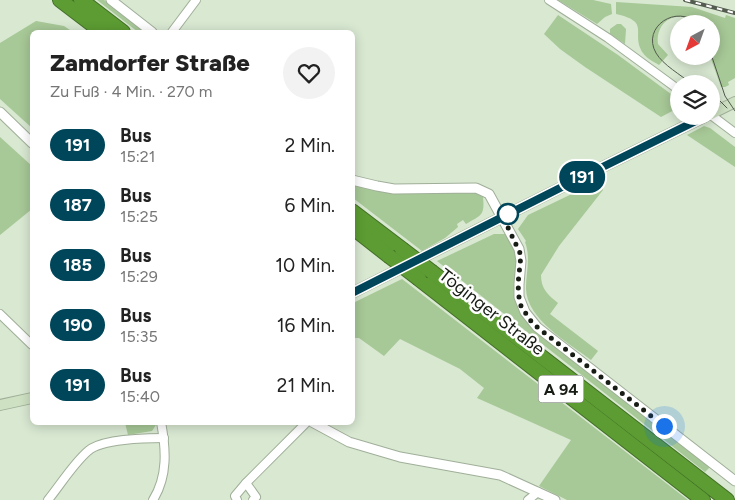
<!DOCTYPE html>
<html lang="de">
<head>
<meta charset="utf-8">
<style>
  body { margin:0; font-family:Figtree,sans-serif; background:#f2f2f2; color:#222; height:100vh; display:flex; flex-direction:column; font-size:19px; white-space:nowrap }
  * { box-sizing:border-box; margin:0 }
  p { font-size:16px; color:#767676 }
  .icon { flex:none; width:28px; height:28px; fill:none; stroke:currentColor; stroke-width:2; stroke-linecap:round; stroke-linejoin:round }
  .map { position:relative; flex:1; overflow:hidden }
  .details { position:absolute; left:30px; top:30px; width:325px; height:395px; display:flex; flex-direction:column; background:#fff; border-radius:8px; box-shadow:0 2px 12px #0003 }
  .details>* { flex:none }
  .badge { padding:0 10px; border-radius:16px; font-size:18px; line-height:32px }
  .needle { width:32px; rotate:221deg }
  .fabs { position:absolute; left:670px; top:15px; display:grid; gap:10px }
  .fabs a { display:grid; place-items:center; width:50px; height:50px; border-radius:50%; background:#fff; box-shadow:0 2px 12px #0003; font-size:25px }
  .you { position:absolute; width:25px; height:25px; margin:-12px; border:4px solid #fff; border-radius:50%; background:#1a73e8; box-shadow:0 0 0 8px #1a73e833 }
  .map>.badge { position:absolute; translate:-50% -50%; box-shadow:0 0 0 2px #fff }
  .round { display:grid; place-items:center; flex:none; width:52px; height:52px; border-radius:26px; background:#f2f2f2 }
  .headline { display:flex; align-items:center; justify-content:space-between; height:85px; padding:0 20px }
  h1 { font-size:24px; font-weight:800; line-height:38px }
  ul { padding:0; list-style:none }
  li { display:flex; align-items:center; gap:15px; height:60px; padding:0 20px }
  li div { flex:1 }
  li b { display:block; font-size:19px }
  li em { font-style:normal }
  li .badge { min-width:55px; font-weight:700; text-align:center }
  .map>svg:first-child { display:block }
  .green { fill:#a7c897 }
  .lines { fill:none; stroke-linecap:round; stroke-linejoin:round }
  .minor-casing { stroke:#a0af99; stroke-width:10 }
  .tertiary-casing { stroke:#a0af99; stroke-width:11 }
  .secondary-casing { stroke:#a0af99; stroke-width:12 }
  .motorway-casing { stroke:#446f28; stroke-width:16 }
  .minor { stroke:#fff; stroke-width:8 }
  .tertiary { stroke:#fff; stroke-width:9 }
  .secondary { stroke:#cee1c2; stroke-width:10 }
  .motorway { stroke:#5c9c33; stroke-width:14 }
  .tram { stroke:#535c4f; stroke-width:1 }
  .rail-casing { stroke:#535c4f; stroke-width:4 }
  .rail { stroke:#fff; stroke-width:2; stroke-dasharray:5.5; stroke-linecap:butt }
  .motorway-bridge-casing { stroke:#446f28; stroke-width:16; stroke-linecap:butt }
  .motorway-bridge { stroke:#5c9c33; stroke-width:14 }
  .line-casing { stroke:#fff; stroke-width:11 }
  .line { stroke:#00465a; stroke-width:8 }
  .walk { stroke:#171c14; stroke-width:5; stroke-dasharray:0 9 }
  .stop-dot { fill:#fff; stroke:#00465a; stroke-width:2.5 }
  .labels { text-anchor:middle; stroke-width:5; stroke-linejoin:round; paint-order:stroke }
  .shield { fill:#fff; stroke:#5d605a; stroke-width:1 }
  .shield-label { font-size:16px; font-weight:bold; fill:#171c14 }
  .street-label { font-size:18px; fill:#171c14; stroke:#fff }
</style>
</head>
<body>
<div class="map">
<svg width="735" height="500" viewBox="0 0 735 500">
  <rect width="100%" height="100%" fill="#d8e8d1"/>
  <g class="green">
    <polygon points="97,0 104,0 146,32 138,32"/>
    <polygon points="558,0 593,0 611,4 612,14 605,17 597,24"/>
    <path d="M 616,2 L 692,7 L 725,18 L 726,15 L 735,18 L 735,78 L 728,82 L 729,85 L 725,87 L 721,87 L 710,56 L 711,24 L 696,24 C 679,8 655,20 658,44 L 668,55 L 659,65 C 654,62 646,58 643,53 C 630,33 652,22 616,14 Z"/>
    <polygon points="558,15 618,55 675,97 678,108 661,117 585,67 560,49 544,34"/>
    <polygon points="36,21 64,26 73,32 32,32 32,128 0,99 0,43"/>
    <polygon points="617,24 621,24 626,29 625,44 610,34 610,29"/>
    <polygon points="704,126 710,128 735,147 735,167 687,135"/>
    <polygon points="0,137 32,166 32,209 0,235"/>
    <path d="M 599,181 L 603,190 L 559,246 L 541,275 C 541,289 548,295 558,303 L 550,314 L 598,351 L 591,360 C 569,343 526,319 526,288 C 526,272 531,258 525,242 L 526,241 L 518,229 L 528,215 Z"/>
    <path d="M 352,184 L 386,192 L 466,192 L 476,193 L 483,197 C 485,216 481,215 466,224 L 463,220 L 457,224 L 458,227 L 445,238 L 422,251 L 353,198 Z"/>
    <polygon points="494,234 507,234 517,253 519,308 526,321 710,467 705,472 437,261"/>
    <polygon points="402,279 688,500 567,500 539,486 571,440 477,398 484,388 460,369 400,339 384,356 359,338 353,338 353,303"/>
    <polygon points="125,423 156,423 156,425 152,431 128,435"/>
  </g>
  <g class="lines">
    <defs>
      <g id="minor">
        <polyline points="549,0 608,38 679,90"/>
        <polyline points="172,32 196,0"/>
        <polyline points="711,115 735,133"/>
        <polyline points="0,314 32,345"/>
        <path d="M 48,500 C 61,484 73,464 88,451 C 101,439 146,438 164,438"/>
        <path d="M 153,500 C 168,476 166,449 161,422"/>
        <polyline points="237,500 235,496 246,483"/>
        <polyline points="253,500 256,497 246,483 307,422"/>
        <polyline points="528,500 538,492"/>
      </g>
      <g id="tertiary">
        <polyline points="111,0 152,32"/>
        <polyline points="0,112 32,143"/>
        <polyline points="352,180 377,186 394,189 476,188 489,194 519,249 521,261 519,284 519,297 525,312 537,327 735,481"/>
        <polyline points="312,422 349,442 400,457 500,475 555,500"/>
      </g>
      <g id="secondary">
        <polyline points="711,114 735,102"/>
        <polyline points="352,293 560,188 706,116"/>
        <polyline points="0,405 32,398"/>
      </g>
      <g id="motorway">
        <polyline points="60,0 102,32"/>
        <polyline points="81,0 123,32"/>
        <polyline points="352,211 402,249"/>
        <polyline points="352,227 389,256"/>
        <polyline points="432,272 727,500"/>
        <polyline points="419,279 703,500"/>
      </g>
    </defs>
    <use href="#minor" class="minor-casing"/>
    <use href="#tertiary" class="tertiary-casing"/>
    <use href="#secondary" class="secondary-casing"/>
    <use href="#motorway" class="motorway-casing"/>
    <use href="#minor" class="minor"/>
    <use href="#tertiary" class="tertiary"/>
    <use href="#secondary" class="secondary"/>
    <use href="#motorway" class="motorway"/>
    <g class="tram">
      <polyline points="711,54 725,96 735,111"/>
      <path d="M 692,84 C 681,75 663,65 656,53 C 641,27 677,3 698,24"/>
      <polyline points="711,92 727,108"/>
    </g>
    <defs>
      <polyline id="rail" points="685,0 735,13"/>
    </defs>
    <use href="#rail" class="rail-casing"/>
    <use href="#rail" class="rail"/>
    <defs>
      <g id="motorway-bridge">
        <polyline points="402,249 432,272"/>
        <polyline points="389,256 419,279"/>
      </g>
    </defs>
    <use href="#motorway-bridge" class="motorway-bridge-casing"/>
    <use href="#motorway-bridge" class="motorway-bridge"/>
  </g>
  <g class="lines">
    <defs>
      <polyline id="line" points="352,293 560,188 706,116"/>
    </defs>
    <use href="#line" class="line-casing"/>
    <use href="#line" class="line"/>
    <polyline class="walk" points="508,214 503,217 521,255 518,284 519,297 521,306 530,320 537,327 664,426"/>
  </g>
  <circle class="stop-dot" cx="508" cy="214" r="10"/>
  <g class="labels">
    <rect class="shield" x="538.5" y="375.5" width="45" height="27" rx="4"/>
    <g class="shield-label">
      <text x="561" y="395">A 94</text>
    </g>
    <g class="street-label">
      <text transform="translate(492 312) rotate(38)" y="6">Töginger Straße</text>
    </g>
  </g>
</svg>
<div class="fabs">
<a><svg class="needle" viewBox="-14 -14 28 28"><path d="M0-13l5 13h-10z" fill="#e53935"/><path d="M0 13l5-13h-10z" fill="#767676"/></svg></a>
<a><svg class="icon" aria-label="layers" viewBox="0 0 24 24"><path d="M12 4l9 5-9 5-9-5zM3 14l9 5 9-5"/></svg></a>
</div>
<div class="you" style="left:664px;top:426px"></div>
<b class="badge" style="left:582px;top:177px;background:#00465a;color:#fff">191</b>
<section class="details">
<div class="headline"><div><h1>Zamdorfer Straße</h1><p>Zu Fuß · 4 Min. · 270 m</p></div><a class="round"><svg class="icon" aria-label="heart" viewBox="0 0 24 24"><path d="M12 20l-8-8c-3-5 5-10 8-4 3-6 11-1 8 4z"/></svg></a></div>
<ul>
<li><span class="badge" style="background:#00465a;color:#fff">191</span><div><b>Bus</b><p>15:21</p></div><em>2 Min.</em></li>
<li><span class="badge" style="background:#00465a;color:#fff">187</span><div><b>Bus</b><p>15:25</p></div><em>6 Min.</em></li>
<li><span class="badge" style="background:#00465a;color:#fff">185</span><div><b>Bus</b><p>15:29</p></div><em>10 Min.</em></li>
<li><span class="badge" style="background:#00465a;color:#fff">190</span><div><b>Bus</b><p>15:35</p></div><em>16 Min.</em></li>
<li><span class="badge" style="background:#00465a;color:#fff">191</span><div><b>Bus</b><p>15:40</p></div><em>21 Min.</em></li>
</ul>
</section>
</div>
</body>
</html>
